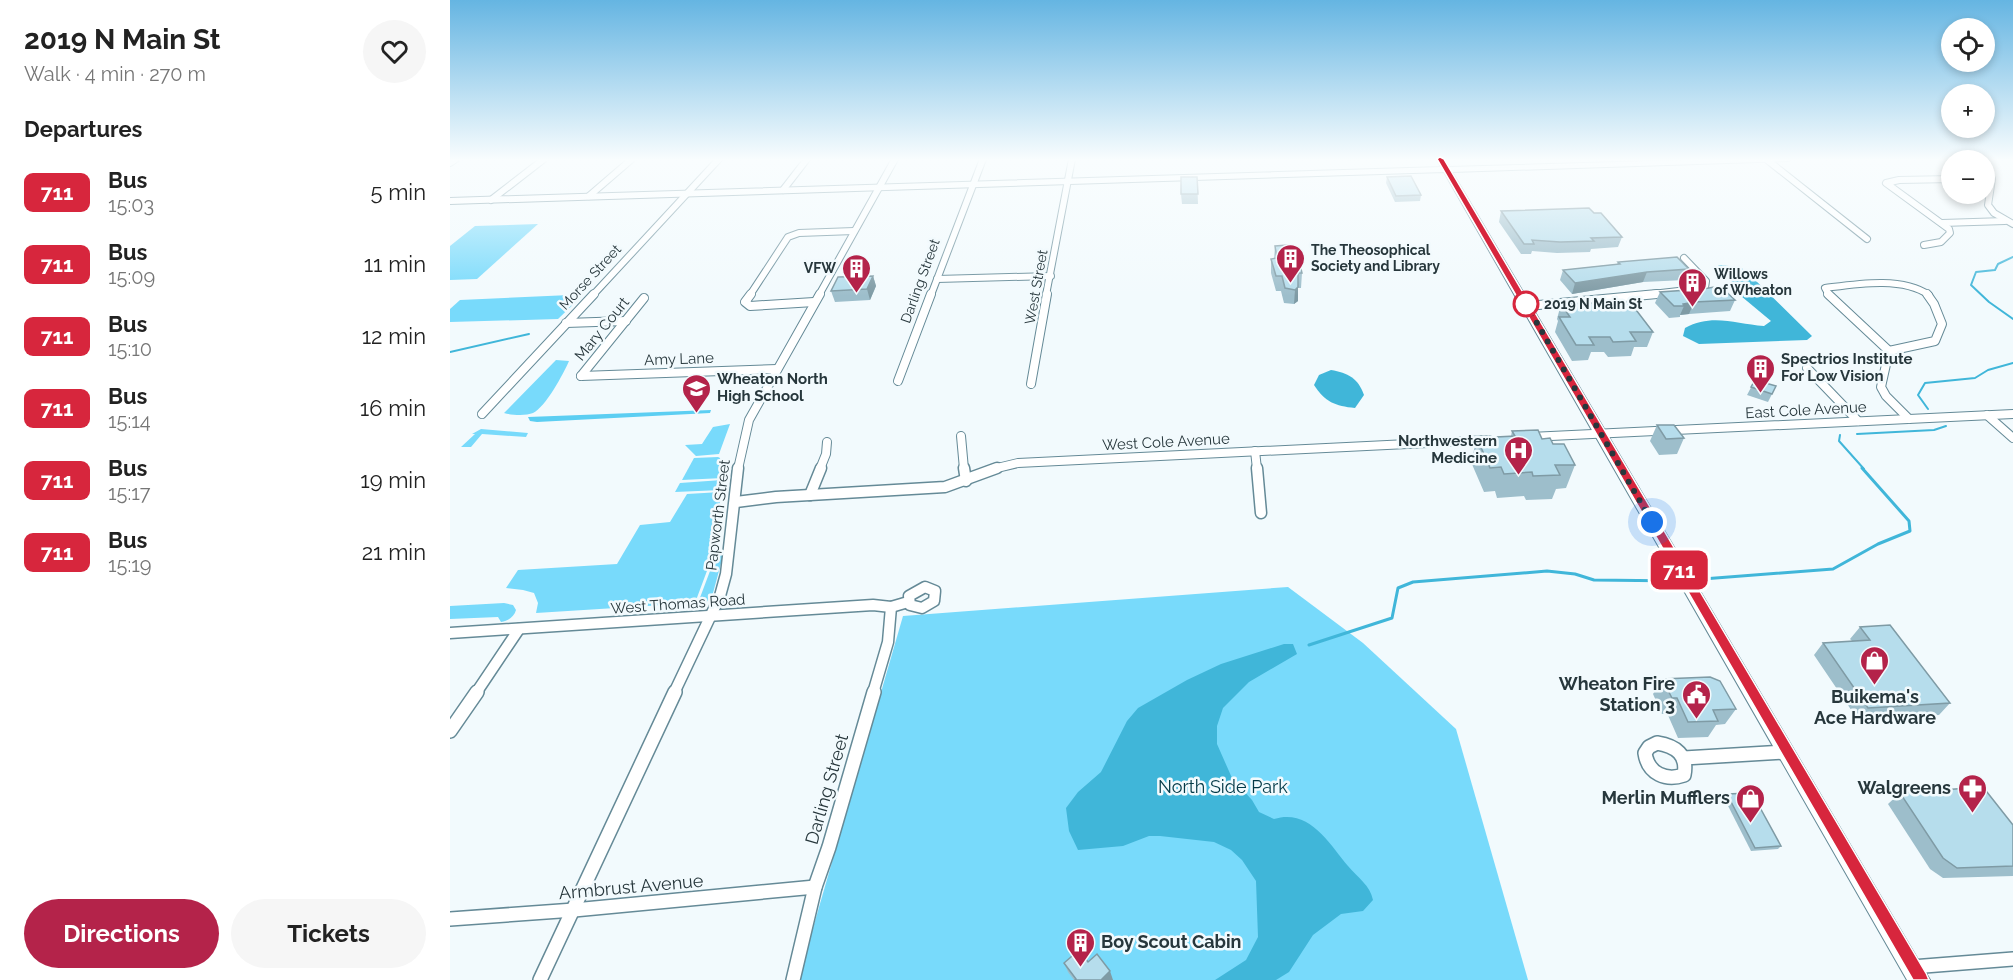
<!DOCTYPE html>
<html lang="en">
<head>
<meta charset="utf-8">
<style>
  body { margin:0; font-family:Raleway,sans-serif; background:#f6f6f6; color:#222; height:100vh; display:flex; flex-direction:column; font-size:22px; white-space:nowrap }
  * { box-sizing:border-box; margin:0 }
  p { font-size:20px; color:#767676 }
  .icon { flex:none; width:33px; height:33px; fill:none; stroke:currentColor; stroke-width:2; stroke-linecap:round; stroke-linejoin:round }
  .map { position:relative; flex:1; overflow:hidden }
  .side { display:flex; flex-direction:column; background:#fff; width:450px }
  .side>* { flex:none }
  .badge { padding:0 12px; border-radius:9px; font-size:21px; line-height:39px }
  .tools { position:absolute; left:1491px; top:18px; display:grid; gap:12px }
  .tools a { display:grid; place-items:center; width:54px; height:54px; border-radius:50%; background:#fff; box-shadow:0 3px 9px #0003; font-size:30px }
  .you { position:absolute; width:30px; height:30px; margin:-15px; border:4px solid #fff; border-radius:50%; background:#1a73e8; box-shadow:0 0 0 9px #1a73e833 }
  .map>.badge { position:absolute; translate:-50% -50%; box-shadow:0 0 0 3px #fff }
  h2 { padding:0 24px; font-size:22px; line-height:54px }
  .round { display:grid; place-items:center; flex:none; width:63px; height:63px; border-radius:32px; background:#f6f6f6 }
  .headline { display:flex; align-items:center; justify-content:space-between; height:102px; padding:0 24px }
  h1 { font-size:28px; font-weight:700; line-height:45px }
  .button { display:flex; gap:12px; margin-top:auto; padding:12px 24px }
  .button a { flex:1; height:69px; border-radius:36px; background:#b4234a; color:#fff; font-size:24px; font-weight:700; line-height:69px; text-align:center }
  .button a+a { background:#f6f6f6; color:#222 }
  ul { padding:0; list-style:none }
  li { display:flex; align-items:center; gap:18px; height:72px; padding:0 24px }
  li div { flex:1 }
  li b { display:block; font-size:22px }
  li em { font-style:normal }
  li .badge { min-width:66px; font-weight:700; text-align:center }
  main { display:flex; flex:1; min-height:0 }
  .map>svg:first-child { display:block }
  .green { fill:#78dafb }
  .forest { fill:#5ccef2 }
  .water { fill:#40b6d9 }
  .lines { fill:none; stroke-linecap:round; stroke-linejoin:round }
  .stream-far1 { stroke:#40b6d9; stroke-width:2 }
  .stream { stroke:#40b6d9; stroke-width:3 }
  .street-far3-casing { stroke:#658a97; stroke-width:8 }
  .street-far2-casing { stroke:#658a97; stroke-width:10 }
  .street-far1-casing { stroke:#658a97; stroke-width:13 }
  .street-casing { stroke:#658a97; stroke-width:16 }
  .secondary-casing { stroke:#658a97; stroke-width:2 }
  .street-far3 { stroke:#fff; stroke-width:6 }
  .street-far2 { stroke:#fff; stroke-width:8 }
  .street-far1 { stroke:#fff; stroke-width:10 }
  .street { stroke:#fff; stroke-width:13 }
  .secondary { fill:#fff; fill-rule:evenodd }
  .wall { fill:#9dbecb }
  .shaded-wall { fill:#7f9ba5 }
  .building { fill:#b6ddec; stroke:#7f9ba5; stroke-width:1.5 }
  .line { fill:#d7263d; stroke:#fff; stroke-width:1.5 }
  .walk { stroke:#27373c; stroke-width:6; stroke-dasharray:0 10.8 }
  .stop-dot { fill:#fff; stroke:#d7263d; stroke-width:3 }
  .labels { text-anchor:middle; stroke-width:5; stroke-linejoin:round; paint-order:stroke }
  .far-poi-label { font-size:14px; font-weight:bold; fill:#27373c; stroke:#f2fafd; text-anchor:start }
  .far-street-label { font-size:14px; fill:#27373c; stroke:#f2fafd }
  .far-stop-label { font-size:14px; font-weight:bold; fill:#27373c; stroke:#f2fafd; text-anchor:start }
  .street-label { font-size:15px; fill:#27373c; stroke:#f2fafd }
  .poi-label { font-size:15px; font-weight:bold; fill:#27373c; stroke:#f2fafd; text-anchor:start }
  .near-poi-label { font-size:18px; font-weight:bold; fill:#27373c; stroke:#f2fafd; text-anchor:end }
  .near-park-label { font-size:18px; fill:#023947; stroke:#f2fafd }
  .near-street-label { font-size:18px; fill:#27373c; stroke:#f2fafd }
</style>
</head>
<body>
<main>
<section class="side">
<div class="headline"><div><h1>2019 N Main St</h1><p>Walk · 4 min · 270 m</p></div><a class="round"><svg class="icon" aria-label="heart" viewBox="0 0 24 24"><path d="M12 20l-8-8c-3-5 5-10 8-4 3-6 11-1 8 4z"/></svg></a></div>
<h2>Departures</h2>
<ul>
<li><span class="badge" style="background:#d7263d;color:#fff">711</span><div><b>Bus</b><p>15:03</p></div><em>5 min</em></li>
<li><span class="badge" style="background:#d7263d;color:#fff">711</span><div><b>Bus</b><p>15:09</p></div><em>11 min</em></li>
<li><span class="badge" style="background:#d7263d;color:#fff">711</span><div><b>Bus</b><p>15:10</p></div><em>12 min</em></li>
<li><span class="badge" style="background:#d7263d;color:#fff">711</span><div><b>Bus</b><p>15:14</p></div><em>16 min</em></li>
<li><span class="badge" style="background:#d7263d;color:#fff">711</span><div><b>Bus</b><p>15:17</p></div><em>19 min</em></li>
<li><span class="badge" style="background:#d7263d;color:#fff">711</span><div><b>Bus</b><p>15:19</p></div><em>21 min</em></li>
</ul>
<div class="button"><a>Directions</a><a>Tickets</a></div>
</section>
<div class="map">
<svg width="1563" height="980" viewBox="0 0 1563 980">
  <rect width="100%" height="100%" fill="#f2fafd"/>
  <g class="green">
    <polygon points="88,224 27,279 0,280 0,246 25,226"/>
    <polygon points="120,295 133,295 108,319 0,322 0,309 10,300"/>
    <path d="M 106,360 L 119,361 C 114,373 95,408 83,413 C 76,416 61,415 54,413 Z"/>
    <polygon points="280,424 269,454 246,456 235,445 252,444 263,427"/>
    <polygon points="31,429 78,433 76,437 32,434 21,447 11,447 25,434 22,434"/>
    <polygon points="268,457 274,460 273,478 232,480 244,458"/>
    <polygon points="272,480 271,490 225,492 230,483"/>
    <polygon points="271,492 264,552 245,603 86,613 88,603 84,593 73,590 56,588 68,570 167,564 190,525 220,522 237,494"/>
    <polygon points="269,547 273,556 263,593 256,603 248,603"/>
    <polygon points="838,587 913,643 1006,729 1078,980 348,980 453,616"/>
    <path d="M 54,603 L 63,605 L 66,610 C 64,617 58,621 51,622 L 48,617 L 0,619 L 0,606 Z"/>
  </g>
  <polygon class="forest" points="261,410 260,413 87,422 80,421 78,417"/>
  <g class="water">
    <path d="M 1269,265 L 1290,267 L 1298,273 L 1362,336 L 1357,340 L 1249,344 L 1233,336 L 1235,328 C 1262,313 1286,324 1314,326 L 1321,321 L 1285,291 L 1280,277 L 1267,267 Z"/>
    <path d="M 881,370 C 898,373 908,378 914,395 L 905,408 C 885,406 875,402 864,385 L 869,375 Z"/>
    <path d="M 834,644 L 843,644 L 847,654 L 799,682 L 773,708 L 767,726 L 767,744 L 782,778 L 802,800 L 809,812 L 824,819 C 859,808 879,843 898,866 C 908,878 920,885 923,900 L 913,911 L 891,914 L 863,935 L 839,972 L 826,980 L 765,980 L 796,960 L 808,937 L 806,881 L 792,860 L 781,850 L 764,842 L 710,836 L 699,836 L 673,846 L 628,850 L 619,831 L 616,808 L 628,792 L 651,772 L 677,721 L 688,708 L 737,680 L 771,664 Z"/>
  </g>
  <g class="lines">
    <g class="stream-far1">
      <polyline points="1563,257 1548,264 1545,270 1526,272 1521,285 1539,302 1563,319"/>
      <polyline points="0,352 79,334"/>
      <polyline points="1478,409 1468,395 1475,383 1525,378 1538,370 1563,363"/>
      <polyline points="1407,434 1484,430 1496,426"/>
      <polyline points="1390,435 1389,441 1414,469"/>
    </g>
    <g class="stream">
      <polyline points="1240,580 1383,569 1428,544 1460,531 1459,521 1412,468"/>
      <polyline points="859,645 942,618 948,588 963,582 1097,571 1125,574 1144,580 1231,581"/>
    </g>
    <defs>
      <g id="street-far3">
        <polyline points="1316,159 1417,239"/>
        <polyline points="0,163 6,159"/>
        <polyline points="1534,179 1542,179 1538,205 1544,213 1563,224"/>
        <polyline points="333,190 357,159"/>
        <polyline points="139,196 182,159"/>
        <polyline points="41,200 94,159"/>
        <polyline points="1492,223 1555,221"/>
        <polyline points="1474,245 1491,242 1500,233 1499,229 1436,183 1449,180 1502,179"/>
        <polyline points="487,279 601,276"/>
        <polyline points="143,295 269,159"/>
        <polyline points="300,295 338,237 349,233 404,231"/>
        <polyline points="369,295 445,159"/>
        <polyline points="481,295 533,159"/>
        <polyline points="596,295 622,159"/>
        <polyline points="1193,295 1255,288 1256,281 1234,258"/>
        <path d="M 1379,295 L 1375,288 C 1406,284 1452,276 1479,295"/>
      </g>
      <g id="street-far2">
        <polyline points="301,294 295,302 300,306 364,302"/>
        <polyline points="1378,294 1439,351"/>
        <polyline points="1078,306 1207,294"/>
        <polyline points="116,323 176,321"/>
        <polyline points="1439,351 1431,387 1436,396 1459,419"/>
        <polyline points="1439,351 1485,341 1492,324 1484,304 1477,294"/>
        <polyline points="1357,368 1408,421"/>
        <polyline points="131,376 327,369"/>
        <polyline points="131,376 194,298"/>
        <polyline points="448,381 481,294"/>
        <polyline points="581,384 597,294"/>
        <polyline points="32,414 144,294"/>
        <polyline points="1537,415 1563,438"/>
        <polyline points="511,436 514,469"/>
        <polyline points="1080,437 1563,414"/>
        <polyline points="805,451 807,469"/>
        <polyline points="288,469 299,420 370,294"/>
        <polyline points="370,469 376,454 377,442"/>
        <polyline points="543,469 568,463 1039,440"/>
      </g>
      <g id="street-far1">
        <polyline points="514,468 516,481"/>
        <polyline points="807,468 811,513"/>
        <polyline points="360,495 371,468"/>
        <polyline points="286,502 326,497 495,487 547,468"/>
        <polygon points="475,587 485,591 484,601 472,608 460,605 459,596"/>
        <polyline points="0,633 423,605 441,607 458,602"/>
        <polyline points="26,693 69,629"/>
        <polyline points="224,693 270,596 276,574 288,468"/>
        <polyline points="423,693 438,642 441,607"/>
      </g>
      <g id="street">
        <polyline points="0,731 27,692"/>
        <path d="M 1207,743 C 1226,746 1238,755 1234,775 C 1216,781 1198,774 1195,753 L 1199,747 Z"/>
        <polyline points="1234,758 1336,752"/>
        <polyline points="0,919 124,910 365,887"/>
        <polyline points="1462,967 1563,959"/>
        <polyline points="90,980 225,692"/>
        <polyline points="343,980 365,887 379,847 424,692"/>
      </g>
      <polygon id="secondary" points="986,159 994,159 999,167 1269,159 1342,159 1338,161 1002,172 1480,980 1457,980 994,172 0,204 0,198 991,167"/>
    </defs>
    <use href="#street-far3" class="street-far3-casing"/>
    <use href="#street-far2" class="street-far2-casing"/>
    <use href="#street-far1" class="street-far1-casing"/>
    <use href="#street" class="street-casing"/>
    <use href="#secondary" class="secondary-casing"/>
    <use href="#street-far3" class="street-far3"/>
    <use href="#street-far2" class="street-far2"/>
    <use href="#street-far1" class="street-far1"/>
    <use href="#street" class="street"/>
    <use href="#secondary" class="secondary"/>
  </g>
  <g class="wall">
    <polygon points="897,159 907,159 907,160 898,161"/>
    <polygon points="747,177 748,204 732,204 731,194"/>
    <polygon points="937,177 971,195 970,201 945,202 936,183"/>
    <polygon points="1051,211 1144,213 1172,237 1168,247 1141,249 1140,252 1107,253 1082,251 1081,254 1071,254 1049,222"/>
    <polygon points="825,246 843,261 852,273 851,288 848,288 848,301 844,304 834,303 831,291 826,291 821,273 821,259 824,259"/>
    <polygon points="1168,262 1239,269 1235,280 1193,282 1122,294 1110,280 1113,270 1167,264"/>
    <polygon points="423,276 426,286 420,300 385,302 381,291"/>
    <polygon points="1210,292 1285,300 1280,311 1239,314 1230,315 1230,317 1219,318 1205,303"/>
    <polygon points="1111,304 1203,332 1197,347 1184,347 1181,356 1158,357 1154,352 1141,352 1138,360 1122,361 1105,332 1108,321 1107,319"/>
    <polygon points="1305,380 1326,386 1318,402 1297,395"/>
    <polygon points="1207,425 1234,438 1227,454 1209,455 1200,441"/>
    <polygon points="1062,431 1092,439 1103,444 1125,465 1116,488 1106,489 1102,499 1076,500 1074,496 1047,498 1045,491 1034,492 1021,462 1027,438 1061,436"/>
    <polygon points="1410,627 1500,703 1489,715 1408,720 1364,655 1373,643 1402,641 1400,639"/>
    <polygon points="1212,679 1286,709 1275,724 1266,725 1258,737 1228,738 1217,713 1212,714 1203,694"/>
    <polygon points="1450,793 1563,825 1563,876 1493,878 1480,869 1438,804"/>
    <polygon points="1277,794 1331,846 1328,849 1301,851 1274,798"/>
    <polygon points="638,962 663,980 624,980 618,972 614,963"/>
  </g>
  <g class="shaded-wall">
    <polygon points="1197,272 1193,282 1122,294 1125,283"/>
    <polygon points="423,276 426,286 420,300 417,289"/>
    <polygon points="848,287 848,301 844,304 845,290"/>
    <polygon points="1244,302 1239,314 1230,315 1234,306 1233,304"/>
    <polygon points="660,971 663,980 651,980"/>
  </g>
  <g class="building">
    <polygon points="961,176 971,195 946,196 937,177"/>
    <polygon points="731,177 747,177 748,194 731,194"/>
    <polygon points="1139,208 1144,213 1151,213 1172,237 1141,238 1144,241 1110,242 1082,240 1084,244 1074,244 1051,211"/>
    <polygon points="838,245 843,261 850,265 852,273 848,273 848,287 845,290 835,288 832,276 826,276 821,259 827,258 825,246"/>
    <polygon points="1227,257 1239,269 1197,272 1125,283 1113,270 1170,264 1168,262"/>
    <polygon points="423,276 417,289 381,291 388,277"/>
    <polygon points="1270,286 1285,300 1244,302 1233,304 1234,306 1224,306 1210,292 1253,289"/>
    <polygon points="1180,302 1203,332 1180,332 1186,341 1163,342 1160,337 1139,337 1144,345 1126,345 1109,317 1120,317 1111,304"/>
    <polygon points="1305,380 1326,386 1322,394 1301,387"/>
    <polygon points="1207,425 1224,425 1234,438 1216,439"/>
    <polygon points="1088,430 1092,439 1100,438 1103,444 1114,444 1125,465 1105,465 1110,475 1083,476 1082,472 1054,474 1051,467 1040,468 1027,438 1065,436 1062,431"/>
    <polygon points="1440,625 1500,703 1418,708 1373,643 1420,640 1410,627"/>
    <polygon points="1260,677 1270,681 1286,709 1263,710 1268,721 1238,722 1227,698 1222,698 1212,679"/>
    <polygon points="1533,787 1563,825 1563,866 1507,868 1493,858 1450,793"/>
    <polygon points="1302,793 1331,846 1305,848 1277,794"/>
    <polygon points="629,950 638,962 647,954 660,971 651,980 625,980 626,979 614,963"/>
  </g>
  <linearGradient id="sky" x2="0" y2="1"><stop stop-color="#65b5e2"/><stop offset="0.54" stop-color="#f9fdfe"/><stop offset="1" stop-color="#f9fdfe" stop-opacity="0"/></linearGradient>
  <rect width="1563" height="296" fill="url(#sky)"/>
  <polygon class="line" points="990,157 994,159 1476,973 1479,980 1463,980 987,159"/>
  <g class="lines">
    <polyline class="walk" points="1076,304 1202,522"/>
  </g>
  <defs>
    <symbol id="building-pin" viewBox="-11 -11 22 30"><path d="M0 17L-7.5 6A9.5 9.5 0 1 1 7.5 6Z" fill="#b4234a" stroke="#f2fafd"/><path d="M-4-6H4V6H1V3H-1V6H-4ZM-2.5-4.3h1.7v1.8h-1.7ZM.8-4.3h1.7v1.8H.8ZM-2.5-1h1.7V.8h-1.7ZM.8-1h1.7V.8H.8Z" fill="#fff"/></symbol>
    <symbol id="school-pin" viewBox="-11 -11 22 30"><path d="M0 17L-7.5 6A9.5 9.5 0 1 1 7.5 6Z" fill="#b4234a" stroke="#f2fafd"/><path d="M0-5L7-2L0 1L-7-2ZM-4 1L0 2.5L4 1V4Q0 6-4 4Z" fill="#fff"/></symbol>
    <symbol id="hospital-pin" viewBox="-11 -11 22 30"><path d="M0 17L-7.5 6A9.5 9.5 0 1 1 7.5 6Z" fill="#b4234a" stroke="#f2fafd"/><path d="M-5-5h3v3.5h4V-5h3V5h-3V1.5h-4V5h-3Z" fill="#fff"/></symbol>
    <symbol id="shop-pin" viewBox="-11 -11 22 30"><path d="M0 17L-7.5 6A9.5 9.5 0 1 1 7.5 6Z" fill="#b4234a" stroke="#f2fafd"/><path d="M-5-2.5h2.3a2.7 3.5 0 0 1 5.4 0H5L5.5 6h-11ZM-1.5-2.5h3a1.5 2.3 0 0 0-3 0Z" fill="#fff"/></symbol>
    <symbol id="civic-pin" viewBox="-11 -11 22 30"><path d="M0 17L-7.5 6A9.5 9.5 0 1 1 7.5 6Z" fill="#b4234a" stroke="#f2fafd"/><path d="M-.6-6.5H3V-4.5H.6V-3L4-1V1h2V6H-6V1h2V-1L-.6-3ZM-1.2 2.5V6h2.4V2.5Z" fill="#fff"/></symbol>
    <symbol id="pharmacy-pin" viewBox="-11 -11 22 30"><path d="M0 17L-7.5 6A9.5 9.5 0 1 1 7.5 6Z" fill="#b4234a" stroke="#f2fafd"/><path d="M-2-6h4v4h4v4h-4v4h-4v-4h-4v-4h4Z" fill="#fff"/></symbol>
  </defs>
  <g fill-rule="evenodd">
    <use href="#building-pin" x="824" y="242" width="33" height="45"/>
    <use href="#building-pin" x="390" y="252" width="33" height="45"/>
    <use href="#building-pin" x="1226" y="266" width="33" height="45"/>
    <use href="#building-pin" x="1294" y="352" width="33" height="45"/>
    <use href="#school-pin" x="230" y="372" width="33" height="45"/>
    <use href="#hospital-pin" x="1052" y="434" width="33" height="45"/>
    <use href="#shop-pin" x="1408" y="644" width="33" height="45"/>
    <use href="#civic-pin" x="1230" y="678" width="33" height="45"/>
    <use href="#pharmacy-pin" x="1506" y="772" width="33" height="45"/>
    <use href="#shop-pin" x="1284" y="782" width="33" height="45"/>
    <use href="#building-pin" x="614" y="926" width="33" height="45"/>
  </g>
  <circle class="stop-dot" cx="1076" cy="304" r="12"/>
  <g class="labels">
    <g class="far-poi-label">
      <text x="861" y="255">The Theosophical<tspan x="861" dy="16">Society and Library</tspan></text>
      <text x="386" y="273" text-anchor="end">VFW</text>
      <text x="1264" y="279">Willows<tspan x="1264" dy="16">of Wheaton</tspan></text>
    </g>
    <g class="far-street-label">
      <text transform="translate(140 277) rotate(-47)" y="5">Morse Street</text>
      <text transform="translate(470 281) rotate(-70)" y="5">Darling Street</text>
      <text transform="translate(586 287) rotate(-80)" y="5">West Street</text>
    </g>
    <g class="far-stop-label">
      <text x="1094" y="309">2019 N Main St</text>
    </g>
    <g class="street-label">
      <text transform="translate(152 329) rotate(-51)" y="5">Mary Court</text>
      <text transform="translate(229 359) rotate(-2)" y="5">Amy Lane</text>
      <text transform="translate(1356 410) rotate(-3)" y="5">East Cole Avenue</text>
      <text transform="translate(716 442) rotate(-3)" y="5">West Cole Avenue</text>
      <text transform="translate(268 515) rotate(-83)" y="5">Papworth Street</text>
      <text transform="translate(228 604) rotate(-4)" y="5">West Thomas Road</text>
    </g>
    <g class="poi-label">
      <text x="1331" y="364">Spectrios Institute<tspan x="1331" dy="17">For Low Vision</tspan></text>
      <text x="267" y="384">Wheaton North<tspan x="267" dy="17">High School</tspan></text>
      <text x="1047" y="446" text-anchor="end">Northwestern<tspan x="1047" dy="17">Medicine</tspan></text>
    </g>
    <g class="near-poi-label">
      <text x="1225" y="690">Wheaton Fire<tspan x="1225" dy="21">Station 3</tspan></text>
      <text x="1425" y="703" text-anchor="middle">Buikema's<tspan x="1425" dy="21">Ace Hardware</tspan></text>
      <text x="1501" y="794">Walgreens</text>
      <text x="1280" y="804">Merlin Mufflers</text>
      <text x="651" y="948" text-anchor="start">Boy Scout Cabin</text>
    </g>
    <g class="near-park-label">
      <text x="773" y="793">North Side Park</text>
    </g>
    <g class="near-street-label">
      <text transform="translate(377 789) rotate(-74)" y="6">Darling Street</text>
      <text transform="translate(181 887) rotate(-5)" y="6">Armbrust Avenue</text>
    </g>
  </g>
</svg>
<div class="tools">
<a><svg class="icon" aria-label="locate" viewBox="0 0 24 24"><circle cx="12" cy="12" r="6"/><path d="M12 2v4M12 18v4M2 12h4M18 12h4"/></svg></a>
<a>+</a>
<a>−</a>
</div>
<div class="you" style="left:1202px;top:522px"></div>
<b class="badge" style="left:1229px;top:570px;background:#d7263d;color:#fff">711</b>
</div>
</main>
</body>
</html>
